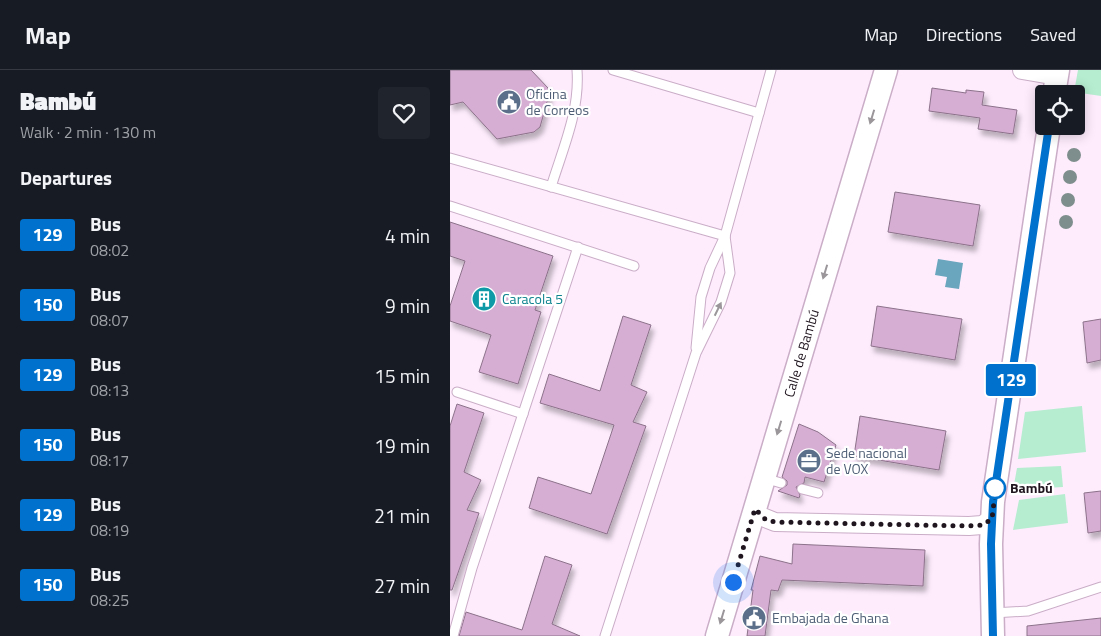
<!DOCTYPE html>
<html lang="en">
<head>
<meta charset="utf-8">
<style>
  body { margin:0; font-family:"Titillium Web",sans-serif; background:#20242c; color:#f1f3f6; height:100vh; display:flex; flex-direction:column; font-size:19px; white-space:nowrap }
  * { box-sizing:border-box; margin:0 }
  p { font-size:16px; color:#9ea1a6 }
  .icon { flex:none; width:28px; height:28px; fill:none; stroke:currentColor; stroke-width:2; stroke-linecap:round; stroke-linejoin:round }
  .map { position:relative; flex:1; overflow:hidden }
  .side { display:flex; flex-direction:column; background:#171b24; width:450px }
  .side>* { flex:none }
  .badge { padding:0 10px; border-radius:4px; font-size:18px; line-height:32px }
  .tools { position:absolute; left:585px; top:15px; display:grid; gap:10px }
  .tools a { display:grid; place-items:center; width:50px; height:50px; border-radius:5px; background:#171b24; box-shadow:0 2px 12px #0003; font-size:25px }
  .you { position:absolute; width:25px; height:25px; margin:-12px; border:4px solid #fff; border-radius:50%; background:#1a73e8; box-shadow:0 0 0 8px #1a73e833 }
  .map>.badge { position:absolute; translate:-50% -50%; box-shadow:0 0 0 2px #fff }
  h2 { padding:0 20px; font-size:19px; line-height:45px }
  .round { display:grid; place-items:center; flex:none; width:52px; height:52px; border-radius:5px; background:#20242c }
  .head { display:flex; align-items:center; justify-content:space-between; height:85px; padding:0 20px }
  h1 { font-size:24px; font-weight:800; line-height:38px }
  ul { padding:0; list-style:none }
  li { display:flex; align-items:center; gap:15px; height:70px; padding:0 20px }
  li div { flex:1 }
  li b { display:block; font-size:19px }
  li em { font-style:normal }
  li .badge { min-width:55px; font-weight:700; text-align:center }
  header { display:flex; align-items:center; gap:30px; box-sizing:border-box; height:70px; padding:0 25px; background:#171b24; border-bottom:1px solid #363941 }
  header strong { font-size:24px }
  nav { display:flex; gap:28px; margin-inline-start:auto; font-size:18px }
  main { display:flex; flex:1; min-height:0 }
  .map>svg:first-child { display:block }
  .green { fill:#b6edd0 }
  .water { fill:#6aa6bd }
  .building { fill:#d6add3; stroke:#8c728a; filter:url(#shadow) }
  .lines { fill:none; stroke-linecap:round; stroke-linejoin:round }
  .service-casing { stroke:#caadc7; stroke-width:11 }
  .minor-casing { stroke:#caadc7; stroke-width:20 }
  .tertiary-casing { stroke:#caadc7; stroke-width:25 }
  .service { stroke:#fff; stroke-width:9 }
  .minor { stroke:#fff; stroke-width:18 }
  .tertiary { stroke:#fff; stroke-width:22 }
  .tree { fill:#7e8e8c }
  .oneway { fill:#9a969a }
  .line-casing { stroke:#fff; stroke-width:11 }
  .line { stroke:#0072ce; stroke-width:8 }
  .walk { stroke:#1f151e; stroke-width:5; stroke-dasharray:0 9 }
  .stop-dot { fill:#fff; stroke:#0072ce; stroke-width:2.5 }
  .labels { text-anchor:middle; stroke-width:4.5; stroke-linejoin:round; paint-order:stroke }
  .service-label { font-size:14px; fill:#4e5e75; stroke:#fff; text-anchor:start }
  .culture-label { font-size:14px; fill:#0d838f; stroke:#fff; text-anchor:start }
  .street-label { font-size:14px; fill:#1f151e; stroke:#fff }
  .stop-label { font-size:14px; font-weight:bold; fill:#1f151e; stroke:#fff; text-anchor:start }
</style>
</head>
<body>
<header>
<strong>Map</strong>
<nav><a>Map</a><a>Directions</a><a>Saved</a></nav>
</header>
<main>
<section class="side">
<div class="head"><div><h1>Bambú</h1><p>Walk · 2 min · 130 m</p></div><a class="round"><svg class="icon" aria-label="heart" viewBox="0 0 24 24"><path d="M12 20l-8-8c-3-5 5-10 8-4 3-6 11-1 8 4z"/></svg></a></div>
<h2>Departures</h2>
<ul>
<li><span class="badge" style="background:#0072ce;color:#fff">129</span><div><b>Bus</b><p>08:02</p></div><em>4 min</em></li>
<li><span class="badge" style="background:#0072ce;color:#fff">150</span><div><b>Bus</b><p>08:07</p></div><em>9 min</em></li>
<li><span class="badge" style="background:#0072ce;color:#fff">129</span><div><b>Bus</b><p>08:13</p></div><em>15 min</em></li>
<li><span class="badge" style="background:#0072ce;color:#fff">150</span><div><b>Bus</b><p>08:17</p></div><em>19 min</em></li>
<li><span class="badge" style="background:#0072ce;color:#fff">129</span><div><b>Bus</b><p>08:19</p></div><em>21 min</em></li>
<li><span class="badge" style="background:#0072ce;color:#fff">150</span><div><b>Bus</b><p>08:25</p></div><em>27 min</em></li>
</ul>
</section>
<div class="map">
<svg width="651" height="566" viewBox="0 0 651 566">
  <defs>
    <filter id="shadow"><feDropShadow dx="3" dy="5.5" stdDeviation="2.5" flood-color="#0004"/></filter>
  </defs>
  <rect width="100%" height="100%" fill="#feecfd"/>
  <g class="green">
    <polygon points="628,0 651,0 651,26 624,22"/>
    <polygon points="632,336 636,382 568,389 575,342"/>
    <polygon points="611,396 613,417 563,420 567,398"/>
    <polygon points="615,424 618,453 563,460 569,430"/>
  </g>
  <polygon class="water" points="488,189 513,193 509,219 495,217 497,207 485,205"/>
  <g class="building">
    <polygon points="0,0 81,0 98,18 99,25 90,57 84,62 47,69 13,32 0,35"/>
    <polygon points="482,18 516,23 516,20 534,22 532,35 567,40 563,64 528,59 530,48 479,41"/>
    <polygon points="445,122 530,135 523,176 438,162"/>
    <polygon points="0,152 103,186 85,240 91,242 68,314 29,302 41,265 0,251 0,236 15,191 0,186"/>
    <polygon points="427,236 512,249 505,290 421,276"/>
    <polygon points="173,246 201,255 181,315 197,322 183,352 196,356 157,464 79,438 88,407 141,424 164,355 90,333 99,304 150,321"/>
    <polygon points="651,249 651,290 637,293 633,252"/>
    <polygon points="7,334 34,343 14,402 31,410 17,440 29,443 2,520 0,520 0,356"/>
    <polygon points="410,346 496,361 489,400 404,386"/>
    <polygon points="349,354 368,362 386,375 374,412 355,407 354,413 346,417 350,425 349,428 328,421 337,415 337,411 332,407"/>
    <polygon points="651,421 651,461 638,463 634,423"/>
    <polygon points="343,474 475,480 473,516 332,510 328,521 321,520 315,566 297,566 303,520 301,520 310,486 342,494"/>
    <polygon points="95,486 122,495 102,554 130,566 9,566 16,542 72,560"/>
    <polygon points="651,548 651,566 577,566 577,556"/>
  </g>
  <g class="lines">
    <defs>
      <g id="service">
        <polyline points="163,0 309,43"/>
        <polyline points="0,88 275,166"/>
        <path d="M 101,117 C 113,78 130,41 127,0"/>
        <polyline points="0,136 184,196"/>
        <polyline points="246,278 251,227 260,198 275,166 321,0"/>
        <polyline points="7,322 73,344"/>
        <polyline points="314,408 331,413"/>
        <polyline points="352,419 368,423"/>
        <polyline points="543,543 578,541 651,517"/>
        <polyline points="3,566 22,498 128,177"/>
        <polyline points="155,566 246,283 271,232 280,203 275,166"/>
      </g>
      <g id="minor">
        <polyline points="572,0 607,6"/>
        <polyline points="305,439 310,446 325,452 519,456 532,455 542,449"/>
      </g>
      <g id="tertiary">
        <polyline points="604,24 608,0"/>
        <path id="s1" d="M 267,566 L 436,0"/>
        <polyline points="543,566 541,474 543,432 599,56"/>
      </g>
    </defs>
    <use href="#service" class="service-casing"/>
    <use href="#minor" class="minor-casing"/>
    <use href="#tertiary" class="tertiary-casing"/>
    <use href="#service" class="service"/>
    <use href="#minor" class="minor"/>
    <use href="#tertiary" class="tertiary"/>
  </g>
  <g class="tree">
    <circle cx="624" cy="85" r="7"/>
    <circle cx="620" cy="107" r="7"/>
    <circle cx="618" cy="130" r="7"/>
    <circle cx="616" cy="152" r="7"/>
  </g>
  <defs><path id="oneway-solid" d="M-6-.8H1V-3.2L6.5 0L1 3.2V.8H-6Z" transform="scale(1.25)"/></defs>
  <g class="oneway">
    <use href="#oneway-solid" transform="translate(422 47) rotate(107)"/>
    <use href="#oneway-solid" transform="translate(375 202) rotate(107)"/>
    <use href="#oneway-solid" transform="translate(268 239) rotate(-64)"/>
    <use href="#oneway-solid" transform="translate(329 358) rotate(107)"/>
    <use href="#oneway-solid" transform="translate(272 547) rotate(107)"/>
  </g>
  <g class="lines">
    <defs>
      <polyline id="line" points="543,566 541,474 543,432 599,56"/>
    </defs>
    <use href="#line" class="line-casing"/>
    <use href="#line" class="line"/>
    <polyline class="walk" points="283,512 305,439 316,450 325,452 518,456 532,455 542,449 546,415 545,418"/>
  </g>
  <defs>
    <symbol id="civic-disc" viewBox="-11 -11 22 22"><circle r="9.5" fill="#5c6f8a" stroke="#fff"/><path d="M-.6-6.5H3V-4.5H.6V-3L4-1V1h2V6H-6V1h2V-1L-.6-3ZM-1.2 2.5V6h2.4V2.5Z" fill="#fff"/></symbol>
    <symbol id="building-disc" viewBox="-11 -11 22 22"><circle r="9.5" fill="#0f9aa8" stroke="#fff"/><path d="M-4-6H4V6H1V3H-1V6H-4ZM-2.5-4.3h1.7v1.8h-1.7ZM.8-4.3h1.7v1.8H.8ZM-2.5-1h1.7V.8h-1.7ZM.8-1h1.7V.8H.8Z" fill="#fff"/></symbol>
    <symbol id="office-disc" viewBox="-11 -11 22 22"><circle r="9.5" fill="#5c6f8a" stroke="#fff"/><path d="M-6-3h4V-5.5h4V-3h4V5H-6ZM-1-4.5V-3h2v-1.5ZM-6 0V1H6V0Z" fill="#fff"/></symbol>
  </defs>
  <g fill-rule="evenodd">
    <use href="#civic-disc" x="45" y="18" width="28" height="28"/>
    <use href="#building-disc" x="20" y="215" width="28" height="28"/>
    <use href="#office-disc" x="345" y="377" width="28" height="28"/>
    <use href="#civic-disc" x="290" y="534" width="28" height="28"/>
  </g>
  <circle class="stop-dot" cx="545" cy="418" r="10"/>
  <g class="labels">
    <g class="service-label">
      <text x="76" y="29">Oficina<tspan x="76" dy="16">de Correos</tspan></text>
      <text x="376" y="388">Sede nacional<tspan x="376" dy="16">de VOX</tspan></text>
      <text x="322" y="553">Embajada de Ghana</text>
    </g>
    <g class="culture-label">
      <text x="52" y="234">Caracola 5</text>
    </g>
    <g class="street-label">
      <text dy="5" stroke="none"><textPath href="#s1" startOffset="295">Calle de Bambú</textPath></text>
    </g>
    <g class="stop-label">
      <text x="560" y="423">Bambú</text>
    </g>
  </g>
</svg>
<div class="tools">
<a><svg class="icon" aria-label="locate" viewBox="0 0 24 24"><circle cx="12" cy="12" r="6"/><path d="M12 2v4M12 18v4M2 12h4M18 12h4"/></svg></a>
</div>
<div class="you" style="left:283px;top:512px"></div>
<b class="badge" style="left:561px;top:310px;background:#0072ce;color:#fff">129</b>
</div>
</main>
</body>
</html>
